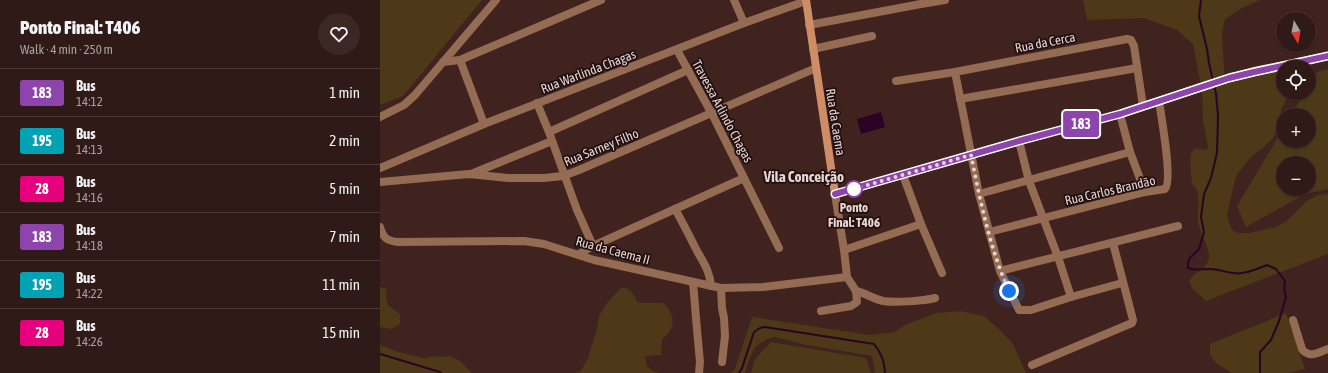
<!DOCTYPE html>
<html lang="en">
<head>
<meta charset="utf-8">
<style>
  body { margin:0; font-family:"Asap Condensed",sans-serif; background:#3c2724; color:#f1f3f6; height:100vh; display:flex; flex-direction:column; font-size:15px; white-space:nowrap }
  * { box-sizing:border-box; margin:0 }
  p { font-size:13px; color:#a8a1a1 }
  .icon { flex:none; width:22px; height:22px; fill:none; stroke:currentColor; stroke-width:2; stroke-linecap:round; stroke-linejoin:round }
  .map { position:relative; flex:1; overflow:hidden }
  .details { display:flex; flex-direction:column; background:#301a17; width:380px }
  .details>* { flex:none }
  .badge { padding:0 8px; border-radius:3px; font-size:14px; line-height:26px }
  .needle { width:26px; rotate:170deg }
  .buttons { position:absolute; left:896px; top:12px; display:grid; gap:8px }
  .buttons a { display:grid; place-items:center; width:40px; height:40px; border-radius:50%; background:#301a17; box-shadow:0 1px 3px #0004,0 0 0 1px #4b3836; font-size:20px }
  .you { position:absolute; width:20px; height:20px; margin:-10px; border:3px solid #fff; border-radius:50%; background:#1a73e8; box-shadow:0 0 0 6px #1a73e833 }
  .map>.badge { position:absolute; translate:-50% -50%; box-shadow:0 0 0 2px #fff }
  .round { display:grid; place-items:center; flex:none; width:42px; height:42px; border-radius:21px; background:#3c2724 }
  .summary { display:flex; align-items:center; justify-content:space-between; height:68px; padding:0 20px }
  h1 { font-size:19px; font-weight:800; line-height:30px }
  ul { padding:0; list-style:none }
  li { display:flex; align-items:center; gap:12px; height:48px; padding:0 20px; border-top:1px solid #4b3836 }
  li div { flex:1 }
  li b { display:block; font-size:15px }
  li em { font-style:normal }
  li .badge { min-width:44px; font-weight:700; text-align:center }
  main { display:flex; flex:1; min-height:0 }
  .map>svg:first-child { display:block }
  .green { fill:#4d3817; fill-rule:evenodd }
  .water { fill:#2c0324 }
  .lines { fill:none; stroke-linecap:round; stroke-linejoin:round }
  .stream { stroke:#2c0324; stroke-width:2 }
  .street { stroke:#946b53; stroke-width:8 }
  .secondary { stroke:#cf8d67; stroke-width:8 }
  .line-casing { stroke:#fff; stroke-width:9 }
  .line { stroke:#8e44ad; stroke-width:6 }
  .walk { stroke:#e9d4d1; stroke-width:4; stroke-dasharray:0 7.2 }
  .stop-dot { fill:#fff; stroke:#8e44ad; stroke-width:2 }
  .labels { text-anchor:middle; stroke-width:3.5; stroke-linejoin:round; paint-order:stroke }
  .street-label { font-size:13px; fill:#e9d4d1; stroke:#1e100f }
  .stop-label { font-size:13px; font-weight:bold; fill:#e9d4d1; stroke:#1e100f }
  .quarter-label { font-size:15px; font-weight:bold; fill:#e9d4d1; stroke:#1e100f }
</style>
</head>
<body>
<main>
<section class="details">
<div class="summary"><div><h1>Ponto Final: T406</h1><p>Walk · 4 min · 250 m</p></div><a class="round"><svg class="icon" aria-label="heart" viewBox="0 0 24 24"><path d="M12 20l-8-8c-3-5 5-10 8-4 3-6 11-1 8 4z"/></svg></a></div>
<ul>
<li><span class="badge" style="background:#8e44ad;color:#fff">183</span><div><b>Bus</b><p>14:12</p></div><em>1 min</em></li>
<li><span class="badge" style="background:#00a3b4;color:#fff">195</span><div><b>Bus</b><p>14:13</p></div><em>2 min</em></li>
<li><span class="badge" style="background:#e6007e;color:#fff">28</span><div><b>Bus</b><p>14:16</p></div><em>5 min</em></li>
<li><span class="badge" style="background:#8e44ad;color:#fff">183</span><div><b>Bus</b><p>14:18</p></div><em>7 min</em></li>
<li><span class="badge" style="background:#00a3b4;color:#fff">195</span><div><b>Bus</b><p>14:22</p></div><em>11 min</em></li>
<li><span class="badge" style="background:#e6007e;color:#fff">28</span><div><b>Bus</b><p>14:26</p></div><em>15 min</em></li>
</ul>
</section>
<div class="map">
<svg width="948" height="373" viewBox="0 0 948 373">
  <rect width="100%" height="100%" fill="#40221f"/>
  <g class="green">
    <polygon points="0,0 102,0 23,96 0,105"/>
    <path d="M 703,0 L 880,0 L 862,8 L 845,19 L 842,33 L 845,84 L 903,70 L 903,93 L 909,93 L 901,110 L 897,128 L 893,138 L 884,147 L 872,156 L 856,176 L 847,214 L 849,223 L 852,230 L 858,233 L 869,233 L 896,227 L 908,220 L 927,201 L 938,195 L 948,194 L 948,254 L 826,301 L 812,288 L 809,281 C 815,271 827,269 829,258 C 830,250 820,232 818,222 C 817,212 822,190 812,184 L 810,163 L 811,153 L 815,148 L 826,150 L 828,148 L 823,121 L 822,91 L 813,44 L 797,30 L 764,18 L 707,20 Z"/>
    <path d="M 948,69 L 948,189 L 925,194 L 866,227 L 857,206 L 903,129 L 903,141 L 929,141 L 929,115 L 911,115 L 925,93 L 929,93 L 929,86 L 938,71 ZM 903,163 L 929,163 L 929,189 L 903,189 Z"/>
    <polygon points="0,287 7,289 6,296 8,305 20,314 20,324 11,329 0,327"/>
    <path d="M 241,288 C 251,287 254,294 257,302 L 262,303 L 283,303 C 296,314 296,329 282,339 L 281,355 L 265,356 L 267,366 L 273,371 L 280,373 L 195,373 L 201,371 L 208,358 L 217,329 L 219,316 L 226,304 Z"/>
    <polygon points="581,311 604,316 622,332 633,344 646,373 495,373 492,356 427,345 395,337 387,339 375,347 369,360 365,373 350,373 355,369 372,317 490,335 514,332 525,325 556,313"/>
    <polygon points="906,313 925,369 908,373 852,373 837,364 830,355 830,344"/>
    <polygon points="391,342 486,358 491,373 371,373 375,359"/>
    <polygon points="0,345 19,352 44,358 54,356 60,357 70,356 80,361 92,373 0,373"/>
  </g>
  <polygon class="water" points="501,112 505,127 481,134 477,119"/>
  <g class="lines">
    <g class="stream">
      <polyline points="821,0 819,16 827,49 829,63 833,81"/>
      <path d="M 834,85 L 836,93 L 838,116 L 837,153 L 831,178 L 824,194 L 821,217 L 824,232 L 819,249 L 809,259 L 808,264 L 808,268 C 818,271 821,269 830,269 C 838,269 845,272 853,273 C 864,275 876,269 887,265 L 896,269 L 905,281 L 904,289 L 906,297 L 899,321 L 891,340 L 880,352 L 880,373"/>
      <polyline points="0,354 60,372 61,373"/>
      <path d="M 359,373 L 362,368 L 374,332 L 380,328 L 385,327 L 494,344 C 502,354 504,361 505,373"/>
    </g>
    <g class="street">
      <polyline points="354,0 364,23"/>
      <polyline points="429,25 541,4 565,0"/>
      <polyline points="433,49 492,36"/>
      <polyline points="297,50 332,114 399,248"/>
      <polyline points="80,60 104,124"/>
      <polyline points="63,62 80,60 221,0"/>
      <polyline points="575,72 599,194 620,271 639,310 651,310 691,297 742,283"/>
      <polyline points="516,81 575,72 747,39 751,40 754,46 763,106"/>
      <polyline points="580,99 757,68"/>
      <polyline points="157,103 169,132 197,210 213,246"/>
      <polyline points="740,114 750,152 765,192"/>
      <polyline points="0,117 24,105 35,95 116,0"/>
      <polyline points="169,132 308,70"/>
      <polyline points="639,141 649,181 678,257 691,297"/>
      <polyline points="0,168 104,124 364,23 426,1"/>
      <polyline points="91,174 172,141"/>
      <polyline points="523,175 541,224 562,273"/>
      <polyline points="0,182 89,174 128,178 164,178 183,176 199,170 436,68"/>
      <polyline points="599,194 750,152"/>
      <path d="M 295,209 C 303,223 310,237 317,251 C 324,263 330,272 331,286"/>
      <path d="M 0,227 C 3,238 7,241 18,242 L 144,241 L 164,244 L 214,260 L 341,288 L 383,287 L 467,277"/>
      <path d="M 609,232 L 765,192 L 785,189 C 793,181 781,115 779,101"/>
      <polyline points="464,250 541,224"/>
      <polyline points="199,254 213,246 364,178"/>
      <polyline points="620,271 798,226"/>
      <polyline points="313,282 317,330 320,362 319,373"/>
      <polyline points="341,288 342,308 344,318 345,336 342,362"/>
      <path d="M 476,291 C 485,293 494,299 503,301 C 515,303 543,301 555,298"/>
      <polyline points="441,311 471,306 477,302 476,291 467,277 464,250 455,194"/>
      <path d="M 913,320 L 922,349 C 929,359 939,352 948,349"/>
      <polyline points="652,365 752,323 753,320 733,243"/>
    </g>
    <polyline class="secondary" points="426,0 455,194 639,141 740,114 849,78 874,71 948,56"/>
  </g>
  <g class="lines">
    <defs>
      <polyline id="line" points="455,194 639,141 740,114 849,78 874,72 948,56"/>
    </defs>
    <use href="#line" class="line-casing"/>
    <use href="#line" class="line"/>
    <path class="walk" d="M 474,189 L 591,155 C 600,200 610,249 629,291"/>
  </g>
  <circle class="stop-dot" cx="474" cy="189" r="8"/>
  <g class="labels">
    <g class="street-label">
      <text transform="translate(665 42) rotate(-11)" y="5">Rua da Cerca</text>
      <text transform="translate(208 71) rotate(-21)" y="5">Rua Warlinda Chagas</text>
      <text transform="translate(343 111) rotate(62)" y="5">Travessa Arlindo Chagas</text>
      <text transform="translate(456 122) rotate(81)" y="5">Rua da Caema</text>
      <text transform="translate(221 147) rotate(-22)" y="5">Rua Sarney Filho</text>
      <text transform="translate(730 190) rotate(-13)" y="5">Rua Carlos Brandão</text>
      <text transform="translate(233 250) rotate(15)" y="5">Rua da Caema II</text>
    </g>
    <g class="stop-label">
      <text x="474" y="212">Ponto<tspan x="474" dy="15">Final: T406</tspan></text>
    </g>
    <g class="quarter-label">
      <text x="424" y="182">Vila Conceição</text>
    </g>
  </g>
</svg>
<div class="buttons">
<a><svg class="needle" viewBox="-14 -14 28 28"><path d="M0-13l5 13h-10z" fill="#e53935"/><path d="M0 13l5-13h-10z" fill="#a8a1a1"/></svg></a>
<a><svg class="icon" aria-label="locate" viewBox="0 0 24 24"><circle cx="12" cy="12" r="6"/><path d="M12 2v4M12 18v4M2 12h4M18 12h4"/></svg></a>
<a>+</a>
<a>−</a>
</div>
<div class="you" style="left:629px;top:291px"></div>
<b class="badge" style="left:701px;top:124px;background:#8e44ad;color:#fff">183</b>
</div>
</main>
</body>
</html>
